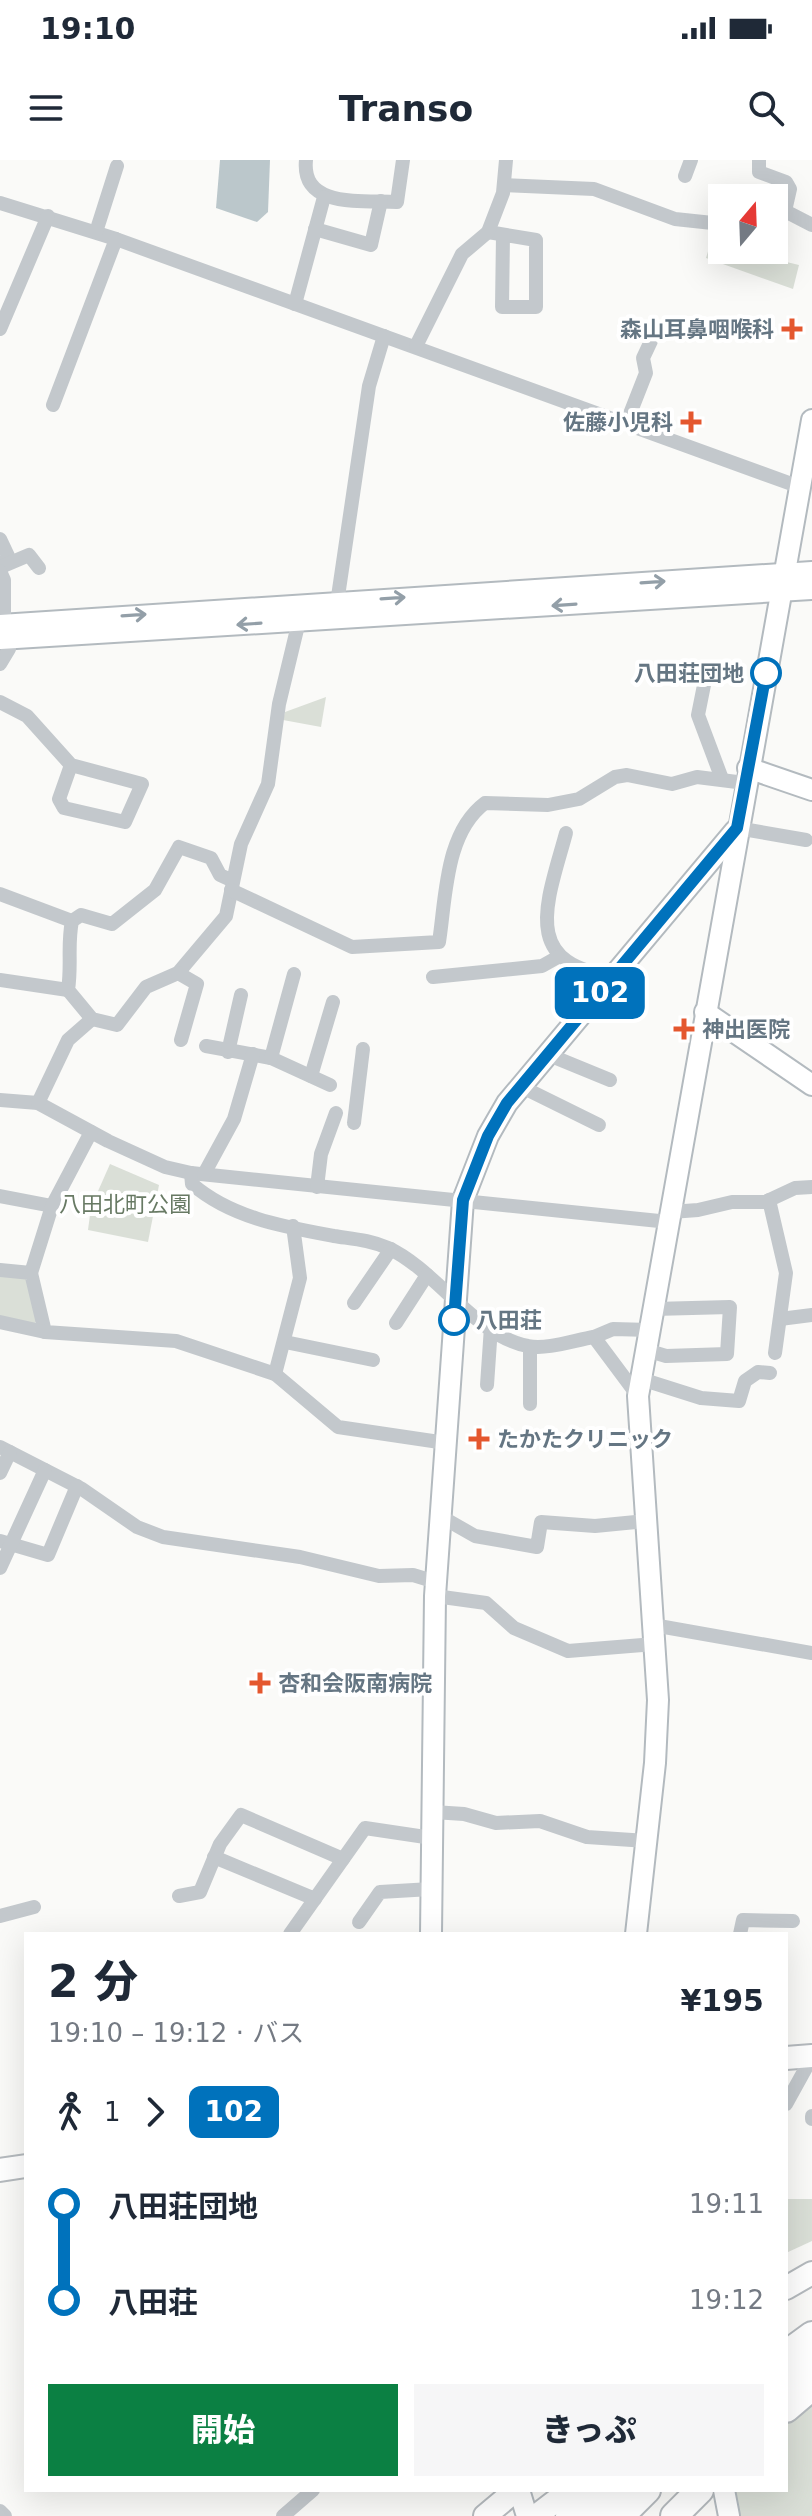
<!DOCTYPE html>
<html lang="ja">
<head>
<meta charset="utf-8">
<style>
  body { margin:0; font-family:"DejaVu Sans","Noto Sans JP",sans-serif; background:#f6f6f7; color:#1f2937; height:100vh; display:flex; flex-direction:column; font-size:30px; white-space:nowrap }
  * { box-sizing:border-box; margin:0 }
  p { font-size:26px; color:#747a83 }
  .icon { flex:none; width:44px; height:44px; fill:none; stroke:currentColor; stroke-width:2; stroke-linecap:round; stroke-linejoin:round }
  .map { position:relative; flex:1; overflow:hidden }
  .sheet { position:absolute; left:24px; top:1772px; width:764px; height:560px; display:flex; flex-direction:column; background:#fff; border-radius:0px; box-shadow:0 8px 32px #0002 }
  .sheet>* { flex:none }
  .badge { padding:0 16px; border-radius:12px; font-size:28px; line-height:52px }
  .needle { width:52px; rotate:19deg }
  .controls { position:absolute; left:708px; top:24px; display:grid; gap:16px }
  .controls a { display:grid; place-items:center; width:80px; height:80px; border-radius:0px; background:#fff; box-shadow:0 8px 32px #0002; font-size:40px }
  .map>.badge { position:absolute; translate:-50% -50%; box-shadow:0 0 0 4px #fff }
  .legs { display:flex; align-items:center; gap:12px; height:88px; padding:0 24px; font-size:26px }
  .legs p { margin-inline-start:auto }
  .headline { display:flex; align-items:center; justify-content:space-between; height:136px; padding:0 24px }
  h1 { font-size:44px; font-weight:800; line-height:60px }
  .action { display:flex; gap:16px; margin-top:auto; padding:16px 24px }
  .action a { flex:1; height:92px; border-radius:0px; background:#0b8043; color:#fff; font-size:32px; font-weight:800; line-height:92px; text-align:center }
  .action a+a { background:#f6f6f7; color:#1f2937 }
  ul { padding:0 24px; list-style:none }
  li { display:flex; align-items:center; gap:28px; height:96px; font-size:30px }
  li i { display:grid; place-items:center; width:12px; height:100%; margin:0 10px; background:currentColor }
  li i::after { content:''; width:20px; height:20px; margin:-10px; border:6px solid; border-radius:50%; background:#fff }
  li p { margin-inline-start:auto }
  li:first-child i { background:linear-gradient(#0000 50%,currentColor 0) }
  li:last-child i { background:linear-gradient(currentColor 50%,#0000 0) }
  .status { display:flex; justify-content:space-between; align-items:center; height:56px; padding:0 40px; background:#fff; direction:ltr }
  .status svg { height:22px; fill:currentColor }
  header { display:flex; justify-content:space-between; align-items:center; height:104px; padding:0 24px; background:#fff; font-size:36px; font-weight:800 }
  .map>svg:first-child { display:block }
  .green { fill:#dadfd7 }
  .water { fill:#bbc7cb }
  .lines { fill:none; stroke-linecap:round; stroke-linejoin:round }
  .secondary-casing { stroke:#b3babf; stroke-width:24 }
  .primary-casing { stroke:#b5babe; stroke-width:26 }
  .highway-casing { stroke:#b4b9bd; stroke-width:30 }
  .street { stroke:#c3c8cc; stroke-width:14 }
  .secondary { stroke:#fff; stroke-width:20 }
  .primary { stroke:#fff; stroke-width:22 }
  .highway { stroke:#fff; stroke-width:26 }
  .oneway { stroke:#939fa8 }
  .line-1-casing { stroke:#fff; stroke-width:18 }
  .line-1 { stroke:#0072bc; stroke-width:12 }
  .poi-dot { fill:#e4572e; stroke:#fff; stroke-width:3 }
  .stop-1-dot { fill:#fff; stroke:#0072bc; stroke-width:4 }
  .labels { text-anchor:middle; stroke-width:8; stroke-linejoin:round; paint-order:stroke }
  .poi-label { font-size:22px; font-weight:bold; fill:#657683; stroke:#fff; text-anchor:start }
  .stop-label { font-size:22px; font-weight:bold; fill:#657683; stroke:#fff; text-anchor:end }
  .park-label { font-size:22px; fill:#687a64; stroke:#fff }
</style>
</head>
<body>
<div class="status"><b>19:10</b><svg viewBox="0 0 49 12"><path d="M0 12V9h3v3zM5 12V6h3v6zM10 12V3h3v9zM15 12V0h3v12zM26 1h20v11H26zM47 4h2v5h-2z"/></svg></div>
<header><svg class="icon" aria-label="menu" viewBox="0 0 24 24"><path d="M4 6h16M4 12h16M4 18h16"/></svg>Transo<svg class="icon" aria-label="search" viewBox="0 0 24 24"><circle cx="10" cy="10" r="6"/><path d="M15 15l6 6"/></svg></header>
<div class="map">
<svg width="812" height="2356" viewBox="0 0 812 2356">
  <rect width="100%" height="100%" fill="#fafaf8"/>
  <g class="green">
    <polygon points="780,57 774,99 799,105 793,129 706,98 715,68 722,69 722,90 774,90 774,59"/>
    <polygon points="326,537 321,567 283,560 285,552"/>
    <polygon points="110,1004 159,1025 148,1082 88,1070 91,1047"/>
    <polygon points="0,1113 25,1116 38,1160 33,1165 0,1157"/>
    <polygon points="786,2039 812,2039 812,2081 786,2093"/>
    <polygon points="812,2203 812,2356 736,2356 732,2330 786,2330 786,2217"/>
  </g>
  <polygon class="water" points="220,0 270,0 268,52 257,62 216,48"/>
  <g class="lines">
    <defs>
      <g id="secondary">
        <polyline points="0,465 812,412"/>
        <polyline points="0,479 812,429"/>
        <polyline points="748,608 812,630"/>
        <polyline points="705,852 812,925"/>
        <polyline points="431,1774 435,1436 463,1040 488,976 507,943 735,671"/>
        <polyline points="636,1774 655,1603 658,1540 638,1236 812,260"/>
        <polyline points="519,2330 527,2356"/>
        <polyline points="724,2330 729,2356"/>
      </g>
      <g id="primary">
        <polyline points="786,1898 812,1896"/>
        <polyline points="0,2010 26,2006"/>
        <polyline points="786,2128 812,2113"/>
        <polyline points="485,2356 516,2330"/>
        <polyline points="536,2356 570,2330"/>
      </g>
      <g id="highway">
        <polyline points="786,2194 812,2175"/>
        <polyline points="786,2219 812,2200"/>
        <polyline points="786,2249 812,2227"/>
        <polyline points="569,2356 596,2330"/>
        <polyline points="594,2356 621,2330"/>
        <polyline points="621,2356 647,2330"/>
        <polyline points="674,2356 700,2330"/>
      </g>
    </defs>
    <use href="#secondary" class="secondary-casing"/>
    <use href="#primary" class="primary-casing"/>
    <use href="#highway" class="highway-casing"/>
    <g class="street">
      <path d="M 306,0 C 301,49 363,40 397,42 L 403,0"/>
      <polyline points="759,0 759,12 786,22 790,29 785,51"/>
      <polyline points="685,16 691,0"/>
      <polyline points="504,25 594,29 675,59 722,64"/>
      <polyline points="0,43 116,79 800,327"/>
      <polyline points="774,54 785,51 812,65"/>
      <polyline points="315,69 371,85 381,41"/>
      <polyline points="96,72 117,6"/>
      <polyline points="488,72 536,80 536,147 502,147 503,75"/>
      <polyline points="295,144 324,37"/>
      <polyline points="0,169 48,56"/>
      <polyline points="416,186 462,94 488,72 503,33 506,0"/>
      <polyline points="53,245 116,79"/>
      <polyline points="626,264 646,213 643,198 651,181"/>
      <polyline points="0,379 8,396 0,411"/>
      <polyline points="3,406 29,395 39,408"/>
      <polyline points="0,411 4,420 4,464"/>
      <polyline points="336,450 369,226 384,176"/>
      <polyline points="0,504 9,489 9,479"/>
      <polyline points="705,520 698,555 722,619"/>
      <polyline points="0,542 27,556 71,605 142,624 125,662 64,648 59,639 71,605"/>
      <polyline points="737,668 806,680"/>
      <path d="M 566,673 C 548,740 518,805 614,816"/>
      <path d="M 233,721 L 220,715 L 211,698 L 179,687 L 155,730 L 112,764 L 81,755 L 72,761 C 67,786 72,804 68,830 L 92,859 L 117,865 L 146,827 L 178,813 L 226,756 L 241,684 L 268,624 L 279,544 L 299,461"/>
      <path d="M 231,730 L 352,787 L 439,782 C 446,737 445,673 485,643 L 548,645 L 579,639 L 615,617 L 627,615 L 672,624 L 697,617 L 745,623"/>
      <polyline points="0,734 72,761"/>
      <polyline points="178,813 197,824 181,880"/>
      <polyline points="433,817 542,806 558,797"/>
      <polyline points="0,820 68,830"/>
      <polyline points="206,886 271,898 330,925"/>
      <polyline points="228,892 241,835"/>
      <polyline points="549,895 610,920"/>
      <polyline points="271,898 294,814"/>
      <polyline points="311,916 333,842"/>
      <polyline points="522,927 599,965"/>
      <polyline points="0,940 38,943 108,981 165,1007 191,1013 669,1062"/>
      <polyline points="38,943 68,880 92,859"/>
      <polyline points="354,963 363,889"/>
      <path d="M 191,1013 L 192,1024 C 231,1058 285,1067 334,1076 C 353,1079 370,1080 388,1088 C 435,1109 478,1178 528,1186 C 547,1190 575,1180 594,1177 L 638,1236"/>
      <polyline points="204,1014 234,959 253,894"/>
      <polyline points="317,1027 321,994 336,953"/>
      <polyline points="0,1036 52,1046"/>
      <polyline points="769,1040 786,1113 775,1193"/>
      <polyline points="671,1052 698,1050 732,1042 765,1042 795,1028 812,1027"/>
      <polyline points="0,1110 31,1113 45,1172 176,1181 275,1214 338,1267 446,1283"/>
      <polyline points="31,1113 52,1046 91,972"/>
      <polyline points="354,1143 391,1089"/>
      <polyline points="780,1159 812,1155"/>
      <polyline points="0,1162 45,1172"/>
      <polyline points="396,1163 427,1115"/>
      <polyline points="594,1177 613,1169 650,1170"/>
      <polyline points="285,1182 373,1200"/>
      <polyline points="530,1187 530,1244"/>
      <polyline points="646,1190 666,1196 727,1194 730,1147 654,1149"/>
      <polyline points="275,1214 300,1118 293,1066"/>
      <polyline points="641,1219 701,1238 739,1241 745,1221 758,1212 770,1213"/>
      <polyline points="487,1225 491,1167"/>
      <polyline points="0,1287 82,1329 137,1367 163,1377 300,1397 379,1416 413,1415 436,1422"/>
      <polyline points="0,1313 10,1292"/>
      <polyline points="440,1356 475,1376 537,1387 541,1362 595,1366 646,1361"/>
      <polyline points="0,1381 48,1395 77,1326"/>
      <polyline points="0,1408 45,1310"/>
      <polyline points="435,1436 486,1443 514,1468 568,1491 655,1484"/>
      <polyline points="653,1465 812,1493"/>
      <polyline points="433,1652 464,1654 496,1663 540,1661 587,1677 647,1681"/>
      <polyline points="214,1697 315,1739"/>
      <polyline points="179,1736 200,1732 220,1684 241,1655 343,1699"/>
      <polyline points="0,1756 34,1747"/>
      <polyline points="359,1762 380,1732 431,1729"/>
      <polyline points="290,1774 365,1668 432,1678"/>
      <polyline points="740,1774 743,1760 793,1761"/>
      <polyline points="786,1944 812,1897"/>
      <polyline points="812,1956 812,1959"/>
      <polyline points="0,2351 5,2356"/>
      <polyline points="283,2356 313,2330"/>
    </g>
    <use href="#secondary" class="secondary"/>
    <use href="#primary" class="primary"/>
    <use href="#highway" class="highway"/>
  </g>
  <defs><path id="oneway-shaft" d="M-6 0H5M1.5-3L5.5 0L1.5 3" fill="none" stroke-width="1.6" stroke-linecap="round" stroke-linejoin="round" transform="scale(2)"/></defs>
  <g class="oneway">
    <use href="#oneway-shaft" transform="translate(653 422) rotate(-4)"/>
    <use href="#oneway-shaft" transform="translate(393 438) rotate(-4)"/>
    <use href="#oneway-shaft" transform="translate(564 445) rotate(176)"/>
    <use href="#oneway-shaft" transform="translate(134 455) rotate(-4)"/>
    <use href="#oneway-shaft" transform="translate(249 464) rotate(176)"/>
  </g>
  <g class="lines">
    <defs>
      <polyline id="line-1" points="454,1160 463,1040 488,976 507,943 737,668 766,513"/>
    </defs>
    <use href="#line-1" class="line-1-casing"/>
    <use href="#line-1" class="line-1"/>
  </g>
  <g class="poi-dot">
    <path d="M788 157h8v8h8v8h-8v8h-8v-8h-8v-8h8z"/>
    <path d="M687 250h8v8h8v8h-8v8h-8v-8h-8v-8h8z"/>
    <path d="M680 857h8v8h8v8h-8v8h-8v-8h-8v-8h8z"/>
    <path d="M475 1267h8v8h8v8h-8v8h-8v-8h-8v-8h8z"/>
    <path d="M256 1511h8v8h8v8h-8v8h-8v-8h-8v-8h8z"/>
  </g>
  <g class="stop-1-dot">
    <circle cx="766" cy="513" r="14"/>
    <circle cx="454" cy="1160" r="14"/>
  </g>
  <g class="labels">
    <g class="poi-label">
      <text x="774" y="177" text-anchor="end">森山耳鼻咽喉科</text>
      <text x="673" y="270" text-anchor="end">佐藤小児科</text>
      <text x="702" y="877">神出医院</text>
      <text x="497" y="1287">たかたクリニック</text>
      <text x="278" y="1531">杏和会阪南病院</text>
    </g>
    <g class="stop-label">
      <text x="744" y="521">八田荘団地</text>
      <text x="476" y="1168" text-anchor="start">八田荘</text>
    </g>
    <g class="park-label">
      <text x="125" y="1052">八田北町公園</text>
    </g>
  </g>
</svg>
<div class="controls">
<a><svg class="needle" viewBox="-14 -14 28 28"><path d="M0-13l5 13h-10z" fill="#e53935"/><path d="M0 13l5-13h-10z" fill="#747a83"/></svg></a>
</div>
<b class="badge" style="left:600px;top:833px;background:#0072bc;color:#fff">102</b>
<section class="sheet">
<div class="headline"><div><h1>2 分</h1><p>19:10 – 19:12 · バス</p></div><b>¥195</b></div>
<div class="legs"><svg class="icon" aria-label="walk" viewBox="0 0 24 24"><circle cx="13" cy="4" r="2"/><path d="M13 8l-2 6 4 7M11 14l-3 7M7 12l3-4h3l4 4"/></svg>1<svg class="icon" aria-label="forward" viewBox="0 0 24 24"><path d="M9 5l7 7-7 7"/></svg><b class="badge" style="background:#0072bc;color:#fff">102</b></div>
<ul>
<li><i style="color:#0072bc"></i><b>八田荘団地</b><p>19:11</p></li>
<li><i style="color:#0072bc"></i><b>八田荘</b><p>19:12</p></li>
</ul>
<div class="action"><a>開始</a><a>きっぷ</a></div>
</section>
</div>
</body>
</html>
